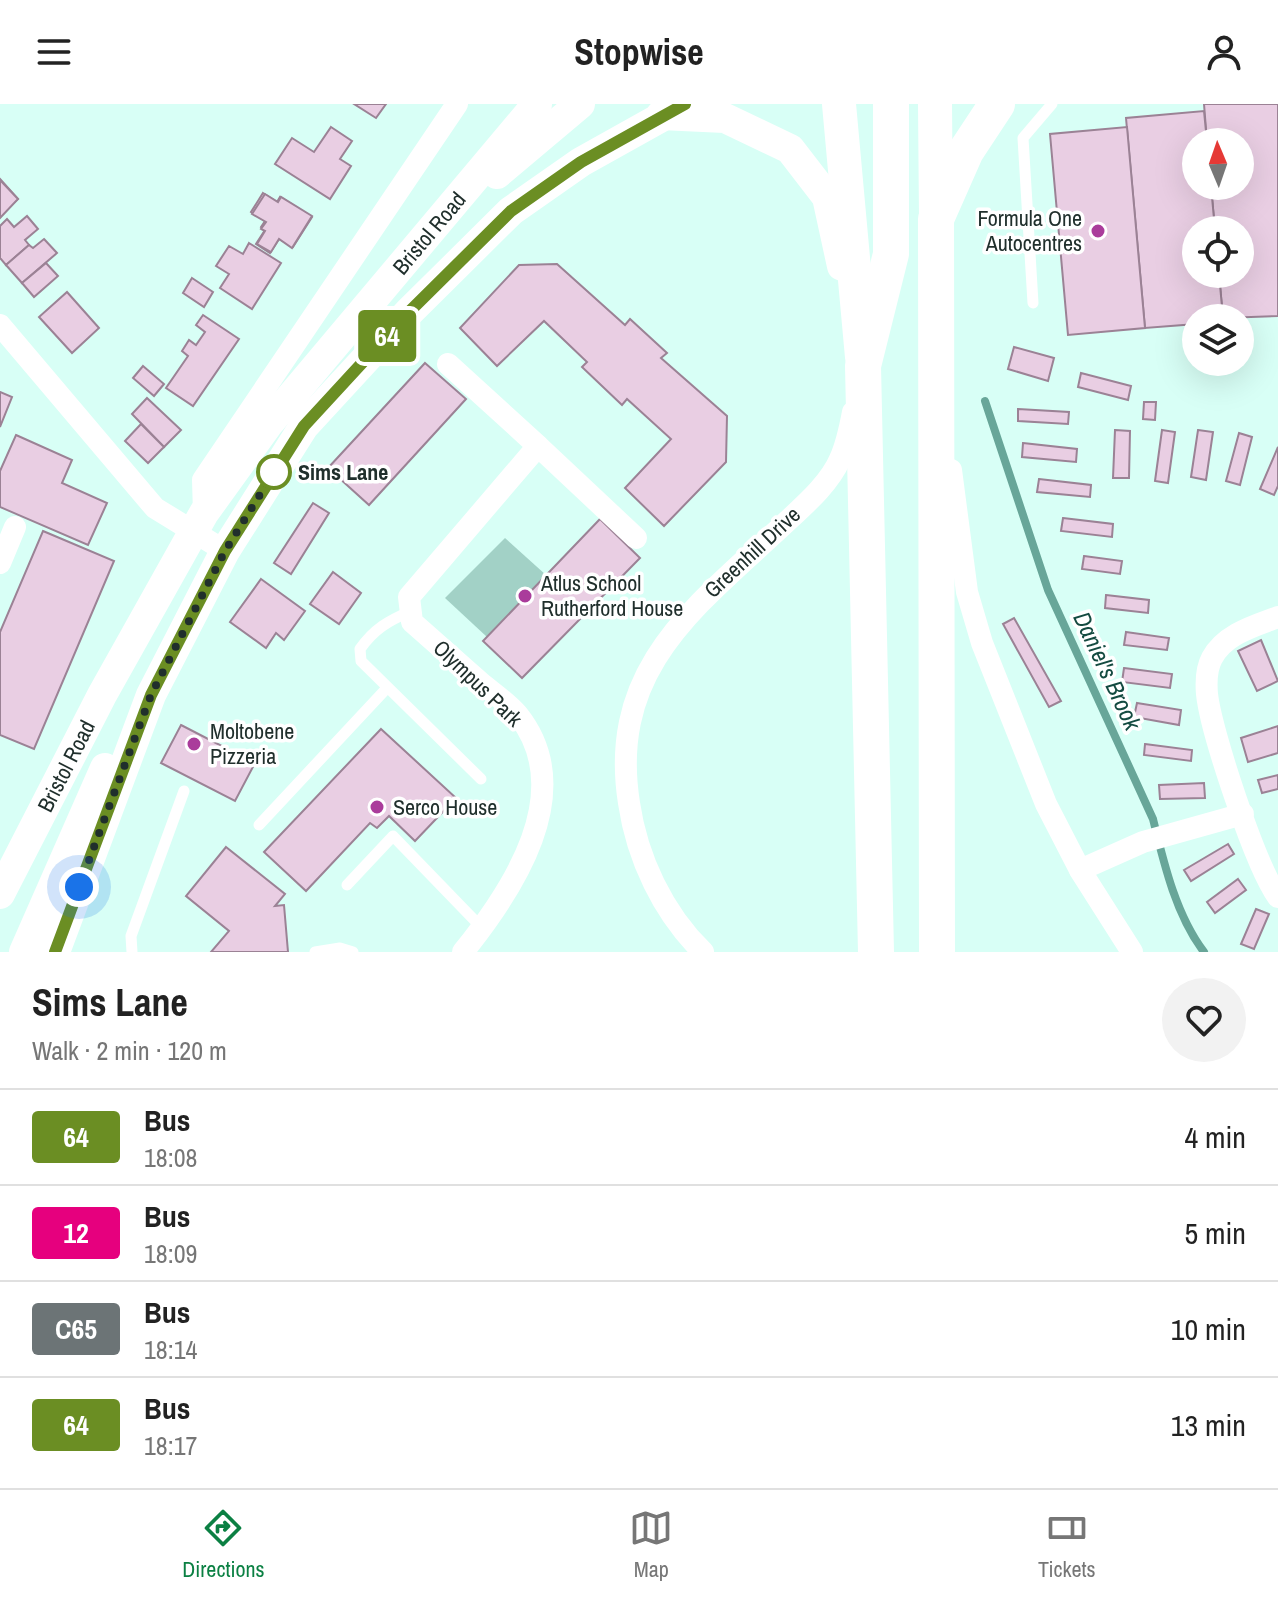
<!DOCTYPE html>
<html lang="en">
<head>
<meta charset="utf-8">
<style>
  body { margin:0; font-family:"Archivo Narrow",sans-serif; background:#f2f2f2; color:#222; height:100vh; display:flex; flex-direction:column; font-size:30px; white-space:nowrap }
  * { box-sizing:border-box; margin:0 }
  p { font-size:26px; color:#767676 }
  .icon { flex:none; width:44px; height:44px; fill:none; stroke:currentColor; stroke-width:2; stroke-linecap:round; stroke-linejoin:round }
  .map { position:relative; height:848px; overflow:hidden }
  .details { display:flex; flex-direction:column; background:#fff; flex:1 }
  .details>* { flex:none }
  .badge { padding:0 16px; border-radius:6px; font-size:28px; line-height:52px }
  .needle { width:52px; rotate:358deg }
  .buttons { position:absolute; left:1182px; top:24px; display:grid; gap:16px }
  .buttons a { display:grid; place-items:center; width:72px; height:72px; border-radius:50%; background:#fff; box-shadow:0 8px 32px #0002; font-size:40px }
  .you { position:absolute; width:40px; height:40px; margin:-20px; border:6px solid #fff; border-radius:50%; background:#1a73e8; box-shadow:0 0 0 12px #1a73e833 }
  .map>.badge { position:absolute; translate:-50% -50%; box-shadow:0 0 0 4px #fff }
  .round { display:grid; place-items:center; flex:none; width:84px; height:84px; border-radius:42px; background:#f2f2f2 }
  .headline { display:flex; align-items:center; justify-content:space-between; height:136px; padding:0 32px }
  h1 { font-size:38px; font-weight:800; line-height:60px }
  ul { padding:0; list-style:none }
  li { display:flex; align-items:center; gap:24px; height:96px; padding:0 32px; border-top:2px solid #e0e0e0 }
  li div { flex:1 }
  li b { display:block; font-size:30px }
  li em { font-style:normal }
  li .badge { min-width:88px; font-weight:700; text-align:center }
  header { display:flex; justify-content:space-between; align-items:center; height:104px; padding:0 32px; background:#fff; font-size:36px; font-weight:800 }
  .tabs { display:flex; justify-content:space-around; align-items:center; height:112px; border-top:2px solid #e0e0e0; background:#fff; font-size:22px; color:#767676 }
  .tabs a { display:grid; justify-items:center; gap:4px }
  .tabs .selected { color:#0b8043 }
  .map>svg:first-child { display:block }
  .green { fill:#a2d1c6 }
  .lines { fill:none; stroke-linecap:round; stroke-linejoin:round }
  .stream { stroke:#68a699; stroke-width:8 }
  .building { fill:#e9cee3; stroke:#9b8295; stroke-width:2 }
  .service { stroke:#fff; stroke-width:11 }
  .minor { stroke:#fff; stroke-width:22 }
  .secondary { stroke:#fff; stroke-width:30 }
  .primary { stroke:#fff; stroke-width:34 }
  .trunk { stroke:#fff; stroke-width:36 }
  .line-casing { stroke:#fff; stroke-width:18 }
  .line { stroke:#6b8e23; stroke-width:12 }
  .walk { stroke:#202f2c; stroke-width:8; stroke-dasharray:0 14.4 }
  .poi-dot { fill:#aa3c9b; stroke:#fff; stroke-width:3 }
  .stop-dot { fill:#fff; stroke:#6b8e23; stroke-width:4 }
  .labels { text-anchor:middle; stroke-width:7; stroke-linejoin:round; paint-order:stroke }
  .poi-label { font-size:22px; fill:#202f2c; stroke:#fff; text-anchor:start }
  .street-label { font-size:22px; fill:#202f2c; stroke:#fff }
  .stop-label { font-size:22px; font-weight:bold; fill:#202f2c; stroke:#fff; text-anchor:start }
  .water-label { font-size:24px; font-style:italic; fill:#144b41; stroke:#fff }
</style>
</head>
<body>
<header><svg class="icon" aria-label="menu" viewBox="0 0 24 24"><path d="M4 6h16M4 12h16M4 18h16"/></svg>Stopwise<svg class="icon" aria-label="person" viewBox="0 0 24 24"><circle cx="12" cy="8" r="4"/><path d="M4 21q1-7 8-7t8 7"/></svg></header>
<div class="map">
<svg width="1278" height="848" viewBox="0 0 1278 848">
  <rect width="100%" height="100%" fill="#d8fff6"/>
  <polygon class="green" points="505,434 546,471 487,533 445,494"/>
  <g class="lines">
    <path class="stream" d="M 985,297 L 1048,486 L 1153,715 C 1164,760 1176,811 1204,848"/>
  </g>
  <g class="building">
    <polygon points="354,0 386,0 376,14"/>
    <polygon points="1204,0 1278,0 1278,212 1223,214 1219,170 1240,170 1240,126 1215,126 1211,82 1240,82 1240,38 1207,38"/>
    <polygon points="1204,7 1207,38 1196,38 1196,82 1211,82 1215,126 1196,126 1196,170 1219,170 1223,214 1196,214 1196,220 1145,224 1126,14"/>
    <polygon points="331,23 352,37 340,55 351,62 330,95 275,60 292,34 314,48"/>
    <polygon points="1127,23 1145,224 1068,231 1050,30"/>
    <polygon points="0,75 18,95 0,111"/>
    <polygon points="0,76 18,95 0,114"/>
    <polygon points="263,89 277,98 280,93 312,113 293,143 279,135 270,149 256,140 265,126 261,123 265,117 251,108"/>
    <polygon points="265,90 278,98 281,93 312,112 292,144 279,135 271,148 257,140 265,127 261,125 266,118 252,110"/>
    <polygon points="27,112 38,125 25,136 29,141 6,161 0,154 0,122 7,115 14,123"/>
    <polygon points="44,135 57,149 22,179 6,161 29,141 33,144"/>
    <polygon points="249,139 281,159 252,205 220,184 229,170 216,162 229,142 243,150"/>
    <polygon points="46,159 58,172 34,193 22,179"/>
    <polygon points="557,160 625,221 630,215 667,249 661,254 727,312 726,358 664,422 625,384 671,335 627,295 622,301 582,263 587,258 544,217 497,262 460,224 519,161"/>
    <polygon points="192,174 213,188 204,203 183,189"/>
    <polygon points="67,188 99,224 72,249 39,213"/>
    <polygon points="203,211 239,235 193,302 166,284 188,252 182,247 189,236 196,241 205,228 196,221"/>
    <polygon points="1014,243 1054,254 1048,277 1008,265"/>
    <polygon points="425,259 466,295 369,401 328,364"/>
    <polygon points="143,262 164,280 154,292 133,274"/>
    <polygon points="1081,269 1131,282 1128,296 1078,283"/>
    <polygon points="0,288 12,293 0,323"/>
    <polygon points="147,294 181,326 164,343 132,310"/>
    <polygon points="1144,298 1156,298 1155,316 1143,315"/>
    <polygon points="1018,305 1069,308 1068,320 1018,317"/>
    <polygon points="141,320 164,343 148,359 125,337"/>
    <polygon points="1115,326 1130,327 1129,374 1113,374"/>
    <polygon points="1162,326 1175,328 1168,379 1155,377"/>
    <polygon points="1198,326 1213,328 1206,376 1191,373"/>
    <polygon points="1239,329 1252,333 1240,381 1226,377"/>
    <polygon points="16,331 72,356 62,379 107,399 88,441 0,403 0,367"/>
    <polygon points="1023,339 1077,345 1076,358 1022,353"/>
    <polygon points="1278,343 1278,382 1274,391 1260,385"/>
    <polygon points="1039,375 1091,381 1090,393 1037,388"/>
    <polygon points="313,399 329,409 291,470 274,459"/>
    <polygon points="1063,414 1113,420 1112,433 1061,427"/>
    <polygon points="600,415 640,454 522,574 483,537"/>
    <polygon points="43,427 114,457 34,645 0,631 0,528"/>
    <polygon points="1084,452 1122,457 1120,470 1082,465"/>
    <polygon points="333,468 361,489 339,520 310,500"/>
    <polygon points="261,475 305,507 284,536 276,529 266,544 230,518"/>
    <polygon points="1106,491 1149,496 1148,509 1105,504"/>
    <polygon points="1014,514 1061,597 1049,603 1003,520"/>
    <polygon points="1126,528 1169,534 1167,546 1124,541"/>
    <polygon points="1261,536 1278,577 1257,587 1238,547"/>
    <polygon points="1124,564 1172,570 1170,584 1122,578"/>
    <polygon points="1137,599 1181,606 1179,621 1134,613"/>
    <polygon points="181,621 255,659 235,697 161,659"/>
    <polygon points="1278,622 1278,649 1248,658 1241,634"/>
    <polygon points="381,625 456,694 415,737 389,712 377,724 370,719 306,787 264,748"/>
    <polygon points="1145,640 1192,646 1191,657 1144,651"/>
    <polygon points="1278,671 1278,685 1262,689 1258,676"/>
    <polygon points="1204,679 1205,694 1160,695 1159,681"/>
    <polygon points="1228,740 1234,750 1191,777 1184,766"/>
    <polygon points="226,743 285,790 275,802 284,801 288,848 211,848 229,827 186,792"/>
    <polygon points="1238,775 1246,786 1215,809 1207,798"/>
    <polygon points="1256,805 1269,810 1254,845 1241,840"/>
  </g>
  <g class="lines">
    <g class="service">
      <polyline points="1033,199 1023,34 1052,0"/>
      <path d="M 411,507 C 388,517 374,525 360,545 L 361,557 L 481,675"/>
      <polyline points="259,721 386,585"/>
      <polyline points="347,781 393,732 482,824"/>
      <polyline points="132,848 131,832 184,687"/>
      <polyline points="315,848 340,844 353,848"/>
    </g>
    <g class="minor">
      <polyline points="0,221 155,404 225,447"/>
      <path d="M 448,260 L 538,342 L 409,493 L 412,518 C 435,538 458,559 481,579 C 493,589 508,599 518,611 C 579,688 512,787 463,848"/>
      <polyline points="538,342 636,434"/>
      <polyline points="951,366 967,488 982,539 1046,700 1080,766 1132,848"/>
      <polyline points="204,409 203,376 457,0"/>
      <polyline points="0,459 15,423"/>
      <path d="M 1278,513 C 1254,522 1225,530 1212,554 C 1206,565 1206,578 1207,590 C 1211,628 1256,763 1278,793"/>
      <polyline points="1080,766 1143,738 1243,710"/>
      <path d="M 703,848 C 663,809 637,754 629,699 C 608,565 694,504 781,423 C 801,404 829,381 840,355 C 847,340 850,324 853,308"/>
    </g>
    <g class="secondary">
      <polyline points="661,11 725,14 790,45 827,93 842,162"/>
      <polyline points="497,70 580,0"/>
      <polyline points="0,790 102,591 204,409 269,319 537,0"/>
      <polyline points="24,848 105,664"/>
      <polyline points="55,848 151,591 225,447 304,322 409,208 511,107 581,58 685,0"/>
    </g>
    <g class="primary">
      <polyline points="839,0 862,253"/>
      <polyline points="935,0 936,115"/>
    </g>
    <g class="trunk">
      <polyline points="876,848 863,262 891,150 891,0"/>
      <polyline points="937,848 936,115 966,47 997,0"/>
    </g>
  </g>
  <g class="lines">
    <defs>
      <polyline id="line" points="55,848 151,591 225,447 304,322 409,208 511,107 581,58 685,0"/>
    </defs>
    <use href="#line" class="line-casing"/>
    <use href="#line" class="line"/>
    <polyline class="walk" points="79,783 151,591 225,447 274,368"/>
  </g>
  <g class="poi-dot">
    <circle cx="1098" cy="127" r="8"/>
    <circle cx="525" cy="492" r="8"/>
    <circle cx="194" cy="640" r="8"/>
    <circle cx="377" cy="703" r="8"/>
  </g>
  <circle class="stop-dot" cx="274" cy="368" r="16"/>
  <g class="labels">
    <g class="poi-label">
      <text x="1082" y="122" text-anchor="end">Formula One<tspan x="1082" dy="25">Autocentres</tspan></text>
      <text x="541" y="487">Atlus School<tspan x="541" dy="25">Rutherford House</tspan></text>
      <text x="210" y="635">Moltobene<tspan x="210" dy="25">Pizzeria</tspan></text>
      <text x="393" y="711">Serco House</text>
    </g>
    <g class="street-label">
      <text transform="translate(429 129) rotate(-50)" y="8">Bristol Road</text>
      <text transform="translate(752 448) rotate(-43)" y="8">Greenhill Drive</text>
      <text transform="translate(478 579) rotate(44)" y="8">Olympus Park</text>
      <text transform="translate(66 662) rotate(-63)" y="8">Bristol Road</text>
    </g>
    <g class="stop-label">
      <text x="298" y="376">Sims Lane</text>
    </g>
    <g class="water-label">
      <text transform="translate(1107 567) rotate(65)" y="8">Daniel's Brook</text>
    </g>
  </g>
</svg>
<div class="buttons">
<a><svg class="needle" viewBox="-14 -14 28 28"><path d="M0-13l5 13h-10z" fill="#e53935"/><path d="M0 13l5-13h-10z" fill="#767676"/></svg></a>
<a><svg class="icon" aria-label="locate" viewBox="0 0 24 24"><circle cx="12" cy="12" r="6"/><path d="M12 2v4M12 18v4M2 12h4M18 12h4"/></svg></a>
<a><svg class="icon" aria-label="layers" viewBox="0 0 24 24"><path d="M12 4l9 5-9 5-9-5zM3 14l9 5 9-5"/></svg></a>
</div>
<div class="you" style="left:79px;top:783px"></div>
<b class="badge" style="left:387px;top:232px;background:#6b8e23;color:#fff">64</b>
</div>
<section class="details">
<div class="headline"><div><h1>Sims Lane</h1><p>Walk · 2 min · 120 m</p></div><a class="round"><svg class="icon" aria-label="heart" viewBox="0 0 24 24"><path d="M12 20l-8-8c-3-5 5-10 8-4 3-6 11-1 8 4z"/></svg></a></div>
<ul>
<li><span class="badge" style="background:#6b8e23;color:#fff">64</span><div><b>Bus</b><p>18:08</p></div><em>4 min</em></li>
<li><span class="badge" style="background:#e6007e;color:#fff">12</span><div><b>Bus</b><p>18:09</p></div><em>5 min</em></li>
<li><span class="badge" style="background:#6c7476;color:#fff">C65</span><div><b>Bus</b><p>18:14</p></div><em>10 min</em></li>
<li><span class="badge" style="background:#6b8e23;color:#fff">64</span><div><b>Bus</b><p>18:17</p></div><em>13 min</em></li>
</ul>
</section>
<nav class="tabs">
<a class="selected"><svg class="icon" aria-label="directions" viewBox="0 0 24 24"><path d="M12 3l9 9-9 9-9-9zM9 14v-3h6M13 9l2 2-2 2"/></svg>Directions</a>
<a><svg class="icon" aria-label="map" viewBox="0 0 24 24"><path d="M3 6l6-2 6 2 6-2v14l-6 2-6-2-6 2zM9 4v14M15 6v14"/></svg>Map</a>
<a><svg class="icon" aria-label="tickets" viewBox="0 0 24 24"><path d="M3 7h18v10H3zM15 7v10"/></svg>Tickets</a>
</nav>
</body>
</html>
